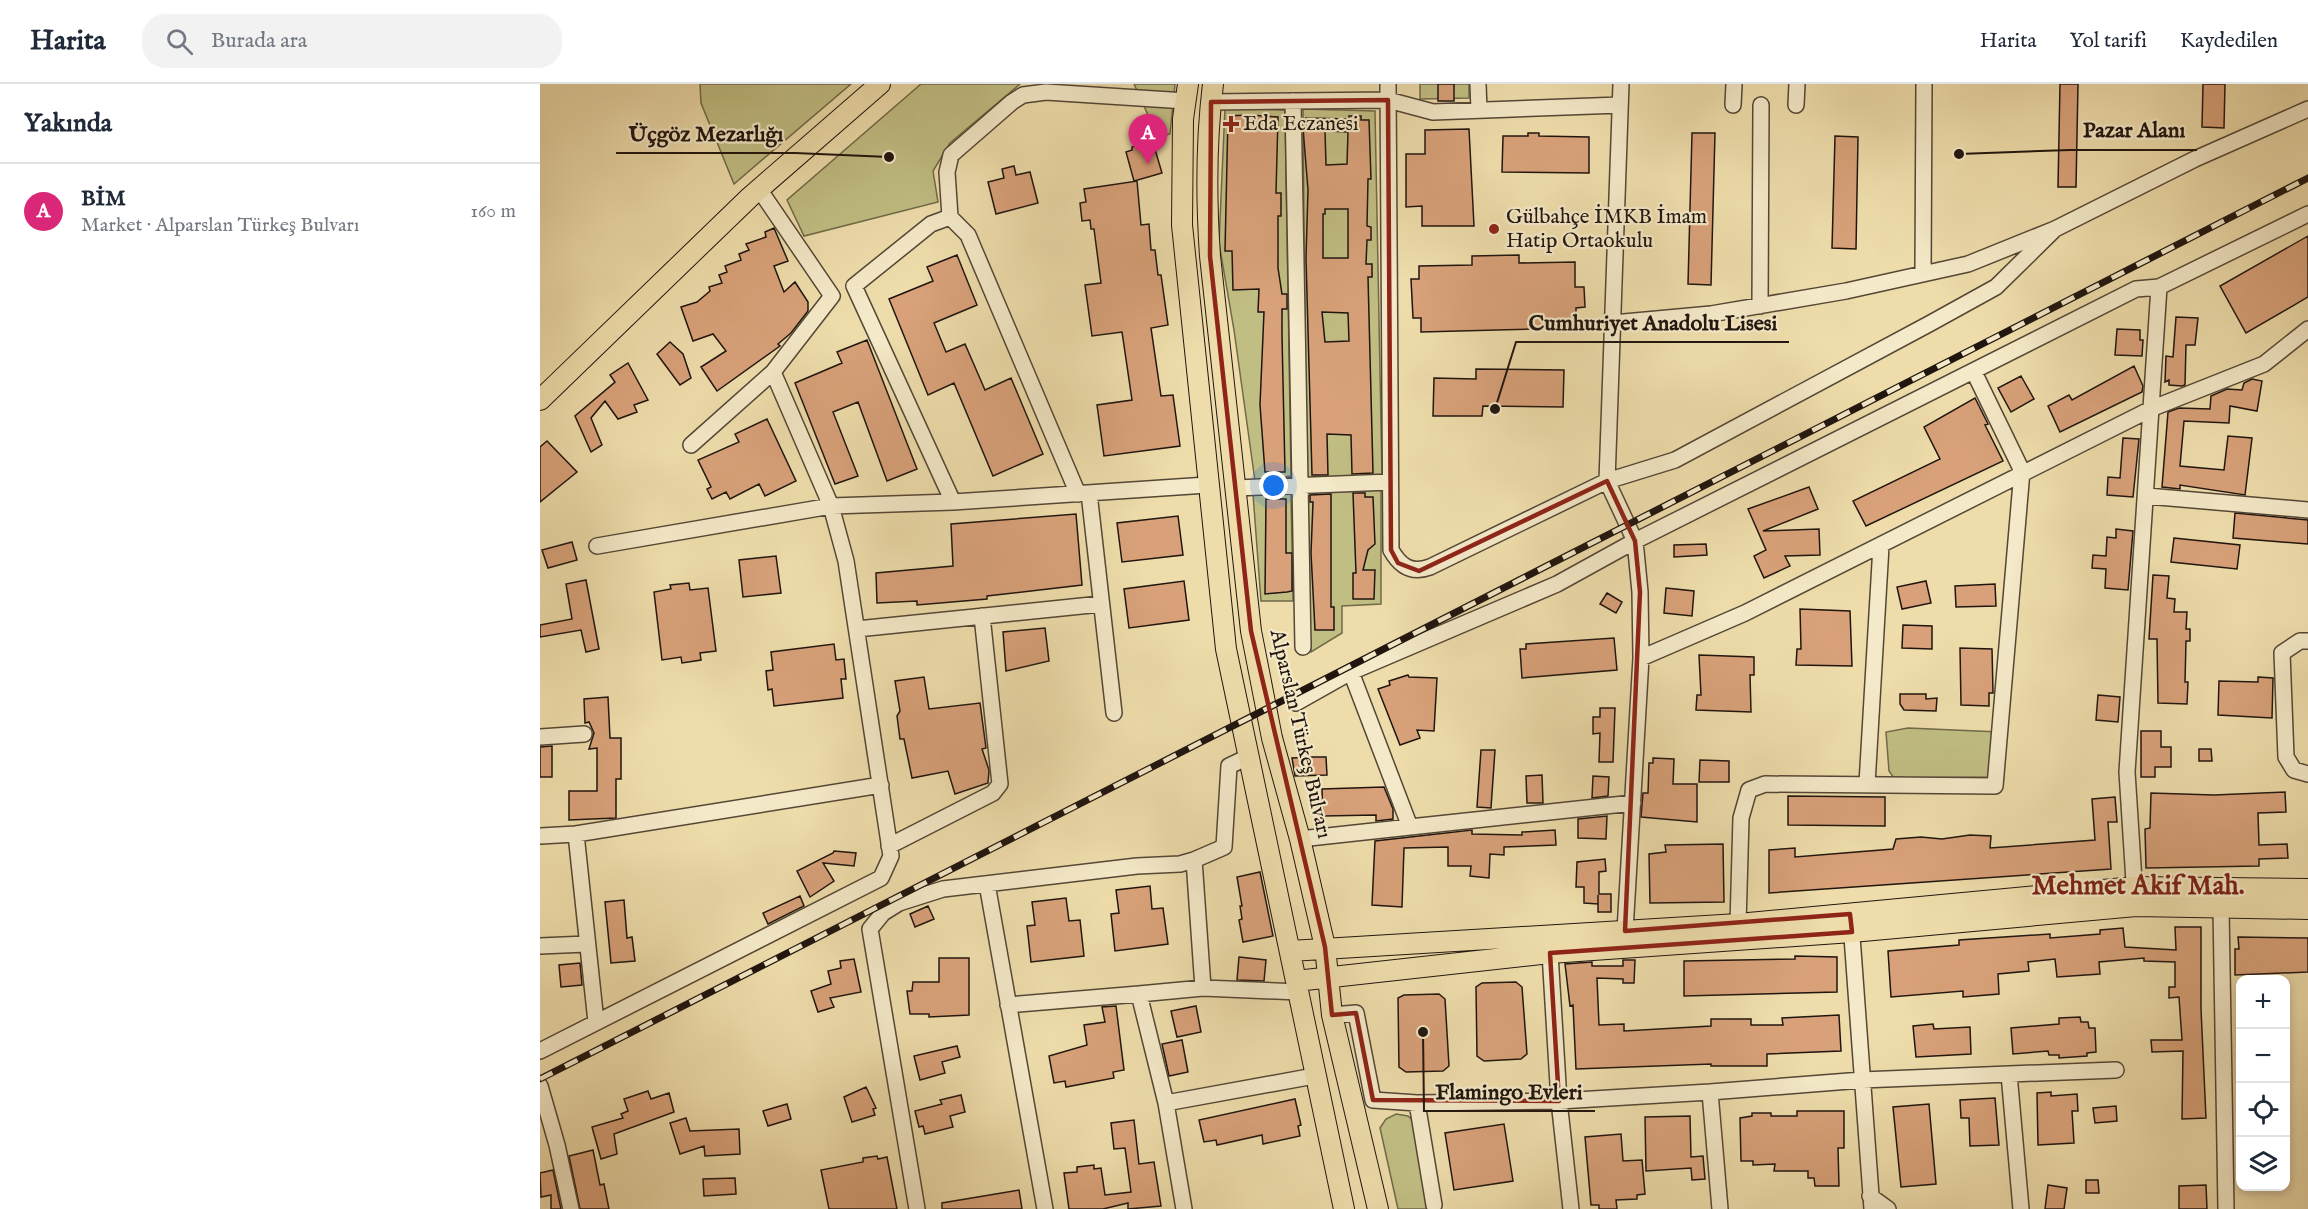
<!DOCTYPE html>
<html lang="tr">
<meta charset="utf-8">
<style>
body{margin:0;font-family:"IM FELL English",serif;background:#f2f2f3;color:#1f2937}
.controls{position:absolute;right:18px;bottom:18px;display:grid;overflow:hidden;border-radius:12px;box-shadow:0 3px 9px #0003}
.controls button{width:54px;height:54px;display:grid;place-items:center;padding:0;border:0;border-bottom:2px solid #e0e1e3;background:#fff;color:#1f2937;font:30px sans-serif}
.you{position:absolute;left:734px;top:402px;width:21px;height:21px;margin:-15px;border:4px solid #fff;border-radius:50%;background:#1a73e8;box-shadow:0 0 0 9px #1a73e833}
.badge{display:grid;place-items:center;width:39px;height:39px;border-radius:50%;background:#db2777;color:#fff;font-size:20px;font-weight:700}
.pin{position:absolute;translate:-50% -50px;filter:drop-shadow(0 2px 3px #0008)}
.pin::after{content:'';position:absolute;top:32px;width:21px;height:18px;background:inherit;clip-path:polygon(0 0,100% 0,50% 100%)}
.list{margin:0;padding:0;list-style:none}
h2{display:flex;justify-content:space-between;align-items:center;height:78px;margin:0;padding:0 24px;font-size:26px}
h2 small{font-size:20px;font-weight:400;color:#747a83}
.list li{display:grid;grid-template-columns:39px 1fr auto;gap:18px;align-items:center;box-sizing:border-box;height:96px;padding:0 24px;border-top:2px solid #e0e1e3}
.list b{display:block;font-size:22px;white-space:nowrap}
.list p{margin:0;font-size:20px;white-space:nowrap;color:#747a83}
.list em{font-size:20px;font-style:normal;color:#747a83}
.icon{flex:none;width:33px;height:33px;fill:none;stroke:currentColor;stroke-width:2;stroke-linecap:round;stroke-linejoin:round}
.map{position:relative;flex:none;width:1768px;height:1125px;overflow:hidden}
header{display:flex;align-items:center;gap:36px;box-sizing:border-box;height:84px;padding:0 30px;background:#fff;border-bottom:2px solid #e0e1e3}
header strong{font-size:28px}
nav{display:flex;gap:33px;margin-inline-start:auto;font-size:21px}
.search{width:420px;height:54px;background:#f2f2f3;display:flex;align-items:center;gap:15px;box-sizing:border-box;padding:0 21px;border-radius:24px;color:#747a83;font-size:22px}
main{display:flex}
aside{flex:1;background:#fff}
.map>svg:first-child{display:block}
</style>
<header>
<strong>Harita</strong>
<div class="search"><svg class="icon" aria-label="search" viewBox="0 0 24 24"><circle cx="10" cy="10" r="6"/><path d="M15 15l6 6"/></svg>Burada ara</div>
<nav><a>Harita</a><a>Yol tarifi</a><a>Kaydedilen</a></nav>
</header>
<main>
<aside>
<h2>Yakında<small></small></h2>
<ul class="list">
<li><span class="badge">A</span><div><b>BİM</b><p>Market · Alparslan Türkeş Bulvarı</p></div><em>160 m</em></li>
</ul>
</aside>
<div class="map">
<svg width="1768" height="1125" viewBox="0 0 1768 1125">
<rect width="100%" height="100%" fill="#eeddab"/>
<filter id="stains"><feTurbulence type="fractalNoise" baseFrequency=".00333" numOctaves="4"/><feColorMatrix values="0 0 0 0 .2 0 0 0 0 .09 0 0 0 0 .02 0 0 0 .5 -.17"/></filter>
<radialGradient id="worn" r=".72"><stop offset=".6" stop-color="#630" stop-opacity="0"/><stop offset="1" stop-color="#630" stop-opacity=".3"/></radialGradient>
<path fill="#c1be83" stroke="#706a49" stroke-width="1.5" d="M160,0H311L194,100L161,19Z
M381,0H480L410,59L393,87L398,118L264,152L247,116Z
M594,0H635L630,50L618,53Z
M880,0H929V14L880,15Z
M685,24L745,26L751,392L715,397L694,246L679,159Z
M763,25L835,27L842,391L766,396Z
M841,401V520L802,522V549L771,568L763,404Z
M751,409L753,517H721L713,410Z
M1368,644L1459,648L1457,693L1354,694L1349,687L1346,648Z
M856,1030L868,1032L875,1038L889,1125H858L840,1044L846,1035Z"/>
<path fill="#d8a179" stroke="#20150f" stroke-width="1.5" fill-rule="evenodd" d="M898,0H914V17H898Z
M1520,0H1538L1536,103H1518Z
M1663,0H1685L1684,44L1662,43Z
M707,31L738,33L736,109H741V132H738V184L742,210H747V225H742V252L745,388H725L720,321L724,228H718L719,205L693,206L692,167H685L688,32Z
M809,32H821V36H829L831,95H828L827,142L831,143V156H827L826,180H832V193H828L833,389L812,390L811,351L787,350L788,391H772L766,174L768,106L763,44H766V34L809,35ZM785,47L808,48L807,80L786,81ZM785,125H808V174H783V130H785ZM782,228L808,229L809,257L785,258Z
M929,45L934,142H882V122L866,123V70H885V46Z
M988,49H999V52L1049,53V89L962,88L963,52H988Z
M1152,49H1175L1171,201L1148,200Z
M1295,52L1318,53L1316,165L1292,164Z
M602,60L603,65L614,62L622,89L594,97L586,68L592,66V63Z
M474,82L476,91L490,88L498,119L456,130L448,98L464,94L462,85Z
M597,97L601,141L609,140L611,166H615L618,191H621L628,241L611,244L621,312L633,311L640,362L564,372L557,321L592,316L582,248L552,252L545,201L561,199L554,145H551L550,136L542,137L540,119L546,118L544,105Z
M234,144L248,177L234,182L244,208L255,198L268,218V227L251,249L238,260L240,262L177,307L161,283L186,267L173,250L153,257L141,223L157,218L170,207L169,203L182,199L179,191L187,188L185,182L201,176L199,170L209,166L206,160L226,153L225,148Z
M1768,152V213L1706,249L1680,202Z
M417,171L437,221L394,239L406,268L425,260L445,306L471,294L503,370L453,392L414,299L388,311L349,215L393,197L387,183Z
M979,171V179L1035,178V203H1044L1045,223L1036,224V244L881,248V234H873L871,195H879V182L932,181V172Z
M1636,233L1658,234L1655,261H1646L1645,301L1642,302L1629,301V296L1625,298L1626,272L1633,273Z
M1577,245L1600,246V256H1603L1602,272L1575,271Z
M327,256L377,385L347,397L318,318L293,328L318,392L295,400L255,299L302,279L297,268Z
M130,258L143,270L151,294L140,301L117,270Z
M88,279L108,316L94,321L97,328L78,335L65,317L51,334L62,361L51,368L35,332L75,298L70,291Z
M1594,282L1603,302L1602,308L1520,348L1508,322L1529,311L1532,316Z
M936,285L1024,286L1023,323L943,322L942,332H893L894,294L936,295Z
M1481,292L1494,315L1471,328L1458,304Z
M1712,295L1722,297L1717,327L1690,322L1689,339L1644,337L1640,382L1684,386L1688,352L1712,354L1705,411L1640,401V405L1622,403L1628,328L1639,324L1670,325L1671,312L1687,305L1702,306L1704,299Z
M1435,314L1448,340L1445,341L1463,377L1326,442L1313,417L1400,375L1384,343Z
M227,335L256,397L225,412L219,400L190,415L186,408L172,415L167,405L171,403L158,376L199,358L195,350Z
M1583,354L1599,355L1593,413L1567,411L1568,393L1580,394Z
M7,357L37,388L0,418V363Z
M1269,403L1278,425L1223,447L1279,445L1280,471L1245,472L1250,482L1224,494L1214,472L1226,466L1208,425Z
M813,409H825V413H833L835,460L828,466L823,486H835L834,515H813V489H816Z
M791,410V523H794V546H775L771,469L773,418H770V411Z
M726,415H746V469H752V507L747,508L725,510Z
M1695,429L1768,436V460L1693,454Z
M536,430L542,501L447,512V515L377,521V517L337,519L336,489L413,482L411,440Z
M638,432L643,471L582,478L577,439Z
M1576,445L1593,447L1588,506L1565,504L1566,485L1552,484L1553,471L1566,472L1567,453L1576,454Z
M1634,454L1700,461L1697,485L1631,478Z
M32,458L37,476L8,484L2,466Z
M1166,460L1167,471L1134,473V461Z
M236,472L241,509L203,513L199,476Z
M1613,491L1629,492L1627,514L1635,515L1634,528H1647L1646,545H1650V557H1646L1645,598H1648L1647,620L1618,619L1617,555H1609Z
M46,496L59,565L46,568L41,546L0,553V541L32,535L26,500Z
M644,497L649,536L589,544L584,505Z
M1386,497L1391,519L1362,525L1357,503Z
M149,499L150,506L168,504L176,567L160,569L161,576L142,579L141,573L122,576L114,508L131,505L130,501Z
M1455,500L1456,522L1416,523L1415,502Z
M1126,504L1154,507L1152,532L1124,529Z
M1067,509L1082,518L1076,529L1060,520Z
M1260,525L1310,527L1312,582L1256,581L1257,565H1261Z
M1363,541L1392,542V565L1362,564Z
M505,544L509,577L466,587L463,548Z
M1074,554L1077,586L982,594L980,565H986V560Z
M294,560L296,576L304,575L306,595H301L303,614L234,622L232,605L228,606L226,587L233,586L231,568Z
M1420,564L1452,565L1453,609H1449V622L1421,621Z
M1159,571L1214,573V591H1210L1211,628L1156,626L1157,611H1161Z
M868,591L869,593L897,594L894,647L877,646L880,654L860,661L838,605L850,601L849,597Z
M384,593L389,625L440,619L446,664L442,665L449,686L448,699L415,710L408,687L372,694L364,655H360L357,632L360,627L355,597Z
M1718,593L1733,594L1732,634L1678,631L1679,597L1718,598Z
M1360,610H1386V615L1397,614L1396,627L1364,626L1360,620Z
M1558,611L1580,613L1578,638L1556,636Z
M68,613L70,654H81V695H76V734L29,736V707H57V664L49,665L54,649L49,638L45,639L44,615Z
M1060,624H1075L1073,678H1059L1060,649L1053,650V633H1060Z
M1601,647H1621V663H1631V683H1615V693H1601Z
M12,662V693H0V663Z
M1659,665H1671L1672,677H1659Z
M941,666H955L951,724L937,723Z
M773,673H786L787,691L755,692L752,674Z
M1113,674L1134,675L1133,700H1157V738L1101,733L1103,709H1108L1109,679H1113Z
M1160,676L1189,677V698H1159Z
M1002,691L1003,719H987L986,692Z
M1053,692L1069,693L1068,712L1052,714Z
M844,703L853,725V735L836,737V731L783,732L782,705Z
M1745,708L1746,728L1718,729L1719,761L1747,760L1748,774L1719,775V782L1606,784L1605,745L1610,744L1611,709L1674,711Z
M1248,712L1345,713V742L1248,741Z
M1575,713L1577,738H1568L1571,785L1229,809V766L1255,764V773L1353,765L1356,755L1381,753L1402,755L1430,751L1451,752L1450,764L1555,756L1552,715Z
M1067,732L1066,755L1038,754V735Z
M932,746V750L982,751V748L1015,746L1016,761L964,763V771L950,770L949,794L930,792L931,782H908V763L864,764L862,823L832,821L835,757Z
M1183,760L1184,818L1110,819L1109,770L1126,768L1125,761Z
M294,767L316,769L314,782L283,779L294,797L270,813L257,787L293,769Z
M1065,775L1066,787L1059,788V810H1071V828H1058V811V820L1044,819V803H1036L1037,778Z
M720,788L733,852L703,858L699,836L702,835L700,822H702L697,793Z
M610,802L612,825L623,824L628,860L575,867L571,830L579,829L576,806Z
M260,812L264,822L228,840L223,829Z
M526,814L529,837L540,836L544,872L491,878L487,842L495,841L492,818Z
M84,816L87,854L92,853L95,877L71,879L65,818Z
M388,822L394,835L375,843L370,830Z
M1635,843H1661V925L1666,1034L1642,1035L1643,967L1612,968L1611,956H1642L1639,913L1629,914V903H1635V878L1604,877V874L1559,878L1560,890L1517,893L1515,875L1488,878L1489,887L1458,890L1459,910L1423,913V907L1351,913L1348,867L1419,861V856L1510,850V854L1560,850V846L1583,844L1585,863L1636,866Z
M1698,853L1768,854V888L1695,891V865H1699Z
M1255,872L1297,873V908L1144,912V877L1255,875Z
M699,873L726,876L724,897L697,896Z
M399,874H429V931L389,933V930H370L367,907H372L373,898H399Z
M314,875L321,908L290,914L294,923L278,928L271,907L291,900L288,887L301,884L300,877Z
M1083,876H1095L1094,899H1083V895L1057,894L1059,941L1084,940V947L1171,942V935H1211V941H1243L1242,934L1299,931L1301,967L1227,970V982H1171V980L1036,985L1033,921L1030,922L1025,880L1052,878V882H1083Z
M40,879L42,901L21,903L19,881Z
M976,898L982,903L987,970L981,975L944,977L937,972L936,903L942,899Z
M899,910L905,915L909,982L903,987L866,988L859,983L858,914L864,911Z
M576,922L584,986L573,988L574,994L526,1003L525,997L514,999L509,972L547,961L544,941L565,938L562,923Z
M656,922L661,948L637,953L631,927Z
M1540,933L1541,938H1548L1549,944H1555L1556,968L1547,969V972L1519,974V971H1509L1508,967L1473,970L1471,944L1519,940V934Z
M1393,940L1394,945L1430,943L1431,970L1376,973L1373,942Z
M642,956L648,988L629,992L622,960Z
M417,962L420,973L402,978L405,989L380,996L374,972Z
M326,1003L336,1024L333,1025L335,1031L312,1038L304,1013Z
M108,1007L111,1015L129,1009L134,1028L74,1050L77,1070L61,1075L52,1043L83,1034L81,1030L88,1027L84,1015Z
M1511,1008V1012L1537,1010L1538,1027H1532L1534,1059L1498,1061L1497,1009Z
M421,1011L425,1028L410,1032L413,1043L385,1050L383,1042L379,1043L375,1027L402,1020L400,1016Z
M1455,1014L1459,1061L1430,1062L1429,1034H1421L1420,1016Z
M755,1015L761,1041L758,1042L760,1052L723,1060L722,1051L677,1061L676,1056L664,1058L659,1036Z
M247,1020L251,1035L228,1042L223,1027Z
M1389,1020L1396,1100L1361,1103L1353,1023Z
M1576,1022L1577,1037L1555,1039L1553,1024Z
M1257,1027H1304V1064H1298L1299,1102H1275L1274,1094H1268V1087H1234L1235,1080L1213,1081V1077H1201L1200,1034L1212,1032V1029H1231V1032H1257Z
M1150,1032L1151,1073L1163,1072L1165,1095L1152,1096L1151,1084L1106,1087L1105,1033Z
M146,1034L150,1047L199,1045L200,1070L165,1072L164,1062L140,1070L130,1039Z
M594,1036L599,1080L614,1078L621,1122L588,1125V1119L563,1125H529L524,1089L537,1088V1083L554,1081V1085L561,1084L565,1111L591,1108L585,1064L574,1065L571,1039Z
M964,1040L973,1097L914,1106L905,1049Z
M1081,1050L1083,1077L1102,1076L1105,1110L1097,1111V1115L1076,1116L1077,1125H1059V1121H1051L1045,1053Z
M53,1066L60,1101L64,1100L69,1125H40L29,1072Z
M337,1072L338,1075L347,1073L357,1125H289L281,1086L323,1078V1074Z
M13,1086L21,1125H11V1111L1,1113L0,1089Z
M195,1094L196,1110L164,1112L163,1095Z
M1546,1096H1558L1559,1109H1546Z
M1508,1101L1527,1104L1524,1125H1505Z
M1666,1101L1667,1125H1639V1102Z
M479,1106L482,1125H402V1119Z"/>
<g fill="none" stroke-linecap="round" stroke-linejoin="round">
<g stroke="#544736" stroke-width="18">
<path id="minor" d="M848,0L851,466C860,482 871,490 890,483L1067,397L1135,376L1389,240L1456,203L1515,145
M938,0L939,26
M1081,0L1067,397L1095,457L1100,508L1101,574L1085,847
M753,17L763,563
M671,18L848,16L893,28L1080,21
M1193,21L1194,0
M1256,21L1257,0
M410,133L407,88L411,71L472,18L483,11L506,8L646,17
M1383,190L1384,0
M1220,222L1221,21
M1073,239L1171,230L1306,207L1428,180L1515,145L1655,75L1768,25
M151,361L233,288
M696,404L850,398
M549,409L574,629
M1607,412L1768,426
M413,418L314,202L391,140L410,133L428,151L538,410
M57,462L291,422L413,418L667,401
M317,545L561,520
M1768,557H1760L1742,569L1746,673L1754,686L1768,690
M1101,574L1205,529L1613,324L1724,280L1768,245
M811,588L1017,500L1095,457L1596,205L1619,203L1768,130
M756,619L811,588L870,743L1093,719
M0,653L44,650
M1327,700L1341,462
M36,750L341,701
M0,752L36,750L56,938
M760,755L870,743
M349,762L453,709L460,700L442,532
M447,800L505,1125
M1595,813L1587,688L1619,203
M1681,824L1686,1125
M1311,839L1332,1125
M1198,840L1201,734L1209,706L1225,700L1455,702L1482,387L1434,288
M0,862L46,860
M1010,869L1019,1017L1031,1125
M663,904L759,908
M468,921L599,910
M792,931L816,929L833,1016L877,1019L894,1121
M0,967L341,794L351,772L306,477L291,422L233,288L292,212L219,105
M1469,990L1576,986
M0,1002L17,1061L31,1125
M626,1019L774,992
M877,1019L1019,1017L1170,1008
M1330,1112L1348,1125
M377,1125L330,845L343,829L359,819L403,805L597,782L640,780L654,776
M644,1125L626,1019L599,910L663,904L654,776L684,763L689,682L708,673
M1180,1125L1170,1008L1322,996L1469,990L1481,1125"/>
</g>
<g stroke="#20150f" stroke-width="22">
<path id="major" d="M648,0L643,35L642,141L686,565L804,1125
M673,0C666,57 666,114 670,172L711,547L732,654L760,755L785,863L792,931L838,1125
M0,316L210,113L340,0
M750,867L1198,840L1595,803L1768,805
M756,897L1010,869L1312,848L1596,822L1768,825"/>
</g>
<use href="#minor" stroke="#f4e9c8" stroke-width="15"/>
<use href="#major" stroke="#eeddab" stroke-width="20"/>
<g stroke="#20150f" stroke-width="7">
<path id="rail" d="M0,995L1768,94"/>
</g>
<use href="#rail" stroke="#f4e9c8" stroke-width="4.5" stroke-dasharray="14" stroke-linecap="butt"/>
</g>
<path fill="none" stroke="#8f2418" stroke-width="4.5" stroke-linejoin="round" d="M848,16L851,466L858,479L879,487L1067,397L1095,457L1100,508L1085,847L1310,830L1312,848L1010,869L1019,1017L833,1016L816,929L792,931L785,863L711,547L670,172L671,18Z"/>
<g fill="#8f2418" stroke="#f4e9c8" stroke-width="2">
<path d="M688 31h6v6h6v6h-6v6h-6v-6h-6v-6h6z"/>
<circle cx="954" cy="145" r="6"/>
</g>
<g text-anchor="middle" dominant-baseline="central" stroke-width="4.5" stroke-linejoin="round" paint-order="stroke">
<g font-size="21" fill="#20150f" stroke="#f4e9c8" text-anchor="start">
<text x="703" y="40">Eda Eczanesi</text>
<text x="966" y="133">Gülbahçe İMKB İmam<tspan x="966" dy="24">Hatip Ortaokulu</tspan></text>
</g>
<g font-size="21" fill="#20150f" stroke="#f4e9c8">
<text transform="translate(760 650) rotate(77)">Alparslan Türkeş Bulvarı</text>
</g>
<g font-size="27" font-weight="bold" fill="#7a1f14" stroke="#f4e9c8">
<text x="1598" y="803">Mehmet Akif Mah.</text>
</g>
</g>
<path fill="none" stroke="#20150f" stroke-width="2" d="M1419 70L1530 66H1657M349 73L255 69H76M955 325L976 258H1249M883 948L884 1027H1055"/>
<g fill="#20150f" stroke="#f4e9c8" stroke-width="2">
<circle cx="1419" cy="70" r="6"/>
<circle cx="349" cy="73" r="6"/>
<circle cx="955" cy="325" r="6"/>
<circle cx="883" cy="948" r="6"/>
</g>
<g font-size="22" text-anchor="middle" font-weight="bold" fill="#20150f" stroke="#f4e9c8" stroke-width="4.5" stroke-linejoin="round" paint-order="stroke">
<text x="1594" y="53">Pazar Alanı</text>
<text x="166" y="57">Üçgöz Mezarlığı</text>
<text x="1113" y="246">Cumhuriyet Anadolu Lisesi</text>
<text x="969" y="1015">Flamingo Evleri</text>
</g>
<rect width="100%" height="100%" filter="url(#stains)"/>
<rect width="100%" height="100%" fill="url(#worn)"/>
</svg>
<div class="controls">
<button>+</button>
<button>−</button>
<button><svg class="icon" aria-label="locate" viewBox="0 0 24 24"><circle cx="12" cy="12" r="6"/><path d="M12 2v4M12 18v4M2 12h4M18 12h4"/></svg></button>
<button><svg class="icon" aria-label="layers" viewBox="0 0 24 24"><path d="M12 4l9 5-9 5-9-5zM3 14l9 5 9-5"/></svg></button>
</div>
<div class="you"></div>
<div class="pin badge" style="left:608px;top:80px">A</div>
</div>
</main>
